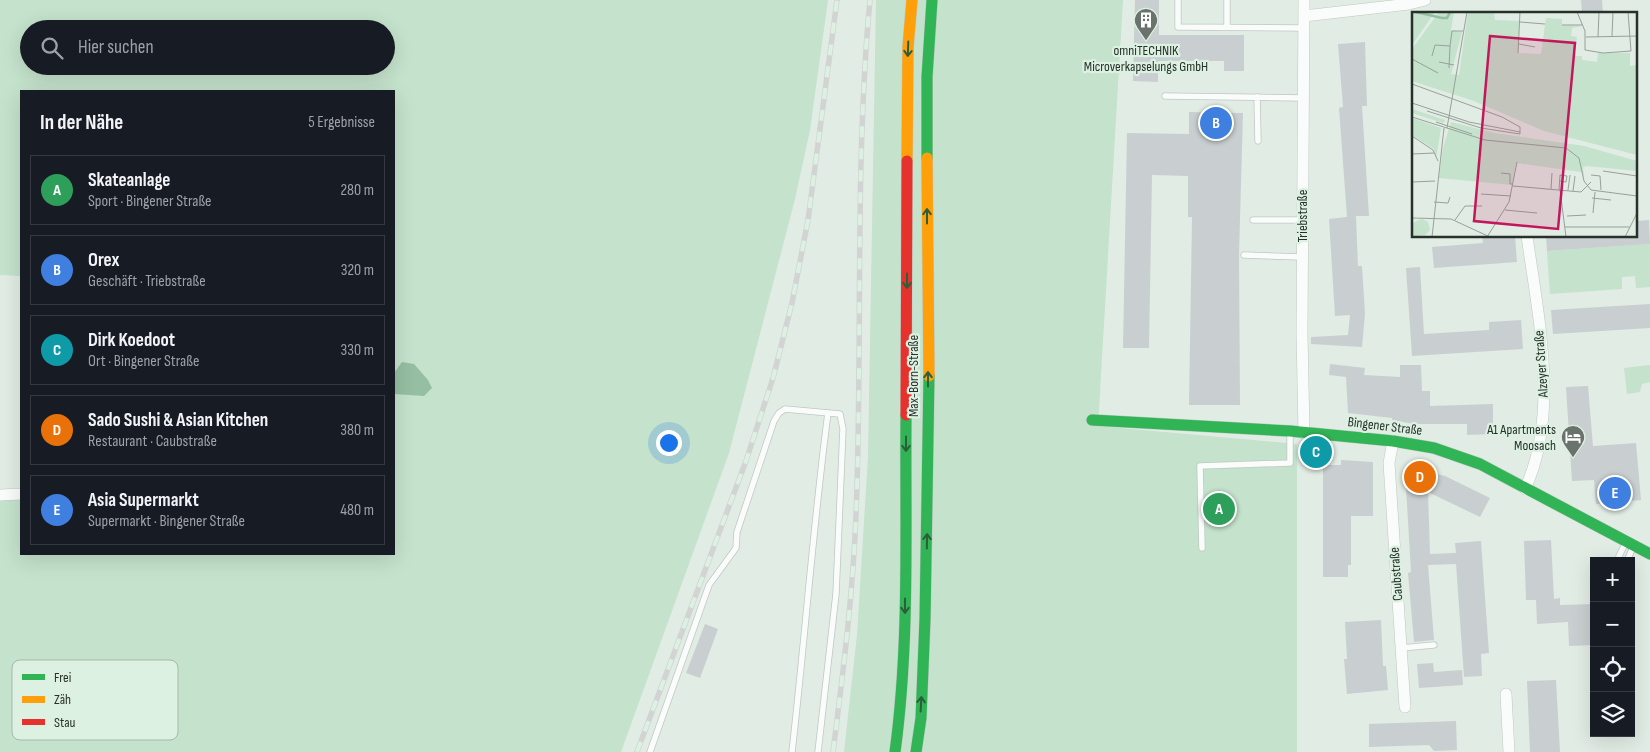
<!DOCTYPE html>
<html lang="de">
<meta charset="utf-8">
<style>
body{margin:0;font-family:"Sofia Sans Condensed",sans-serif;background:#20242c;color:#f1f3f6}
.controls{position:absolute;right:15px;bottom:15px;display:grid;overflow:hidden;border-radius:0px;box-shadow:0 5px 20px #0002}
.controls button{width:45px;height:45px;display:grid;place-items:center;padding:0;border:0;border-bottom:1px solid #363941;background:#171b24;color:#f1f3f6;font:25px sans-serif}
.you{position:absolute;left:668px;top:442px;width:18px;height:18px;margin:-12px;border:4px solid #fff;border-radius:50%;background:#1a73e8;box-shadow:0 0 0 8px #1a73e833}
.badge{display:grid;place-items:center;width:32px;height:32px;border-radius:50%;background:#d93025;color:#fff;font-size:16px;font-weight:700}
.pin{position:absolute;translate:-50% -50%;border:2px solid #fff;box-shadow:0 1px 5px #0006}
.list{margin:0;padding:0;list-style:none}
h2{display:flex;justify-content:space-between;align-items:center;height:65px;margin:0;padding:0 20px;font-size:21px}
h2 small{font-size:16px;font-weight:400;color:#9ea1a6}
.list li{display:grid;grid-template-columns:32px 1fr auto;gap:15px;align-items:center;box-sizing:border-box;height:70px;margin:0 10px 10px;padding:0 10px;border:1px solid #363941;border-radius:0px}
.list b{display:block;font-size:19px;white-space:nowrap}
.list p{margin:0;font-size:16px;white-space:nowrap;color:#9ea1a6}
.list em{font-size:16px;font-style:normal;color:#9ea1a6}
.icon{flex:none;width:28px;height:28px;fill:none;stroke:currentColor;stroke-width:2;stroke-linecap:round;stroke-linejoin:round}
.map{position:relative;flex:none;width:1650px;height:752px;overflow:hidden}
.search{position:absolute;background:#171b24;box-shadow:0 5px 20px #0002;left:20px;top:20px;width:375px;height:55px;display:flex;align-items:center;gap:12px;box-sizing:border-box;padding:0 18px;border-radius:28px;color:#9ea1a6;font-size:19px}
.panel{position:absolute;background:#171b24;box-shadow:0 5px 20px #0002;left:20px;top:90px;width:375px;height:465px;border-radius:0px}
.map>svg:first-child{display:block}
</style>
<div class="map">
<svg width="1650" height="752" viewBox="0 0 1650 752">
<rect width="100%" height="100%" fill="#e1ece4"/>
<path fill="#c4e2cc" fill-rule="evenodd" d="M0,0H828L810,130L795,199L729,453L621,752H0V500L21,499V554H394V91H21V276L0,275ZM29,29H386V66H29Z
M876,0H1123L1098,426L1297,444V752H844L857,635L868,457Z
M1650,244V287L1636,288L1635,276L1622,277V289L1550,294L1547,251Z
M1650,365V382L1642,384L1640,392L1627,394L1624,368Z"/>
<path fill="#95bea2" d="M402,362L414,364L428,380L432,388L424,396L394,394V373Z"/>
<path fill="#c9cfd0" d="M1135,0H1159V35H1244V71H1224V61H1158V82L1133,81Z
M1581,0H1602L1603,14H1582Z
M1365,42L1367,106H1362L1369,216H1356L1358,266H1362L1365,314L1362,347L1311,344V337L1348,335L1350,315L1335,316L1329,219L1355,216L1347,217L1339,108L1343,107L1338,44Z
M1189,112L1243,113L1239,255L1240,405H1189L1192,217H1188V176L1152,175L1149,348H1123L1127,133L1189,134Z
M1649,220L1650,244L1547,251L1546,236H1636V221Z
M1482,236H1515L1517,262L1434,268L1432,247L1483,243Z
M1420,267L1424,334L1489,330V322L1521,320L1523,349L1412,356L1406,268Z
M1650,304V328L1553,334L1551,310Z
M1330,364L1365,368L1364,375L1400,377V365H1421L1422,391H1430V406L1493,404V434L1467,435V424H1414L1392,420V418L1348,413L1346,377L1329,375Z
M1588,386L1593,446L1636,443L1641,500L1596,504L1594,480L1572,481L1566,387Z
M1341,460L1373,462V516H1351V565H1348V577H1323V465H1341Z
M1405,470H1419L1445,476L1490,498L1480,517L1428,492L1430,554L1456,553L1455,543L1481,541L1489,653L1481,654L1482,676L1464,677L1456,564L1428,565L1434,640L1414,642L1408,573L1411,572Z
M1551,540L1554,599L1560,598V605L1594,604V645L1569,646L1568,622L1537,624L1536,600H1526L1524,541Z
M1381,620L1383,666H1386L1388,690L1347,694L1344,659H1347L1345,622Z
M705,624L718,629L700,678L686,673Z
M1433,663L1434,672L1462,670L1463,685L1419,688L1417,664Z
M1556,680L1560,752H1530L1527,681Z
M1456,721L1457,750L1434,751L1429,745L1369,747V724Z"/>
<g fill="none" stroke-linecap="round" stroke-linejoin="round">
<g stroke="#bfc8c2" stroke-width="7">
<path id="lane" d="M1178,0V27L1303,28
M1227,27V0
M1165,96L1303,98
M1257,97L1258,141
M1253,220H1303
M1244,255L1302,257
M1202,548L1200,466L1290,463V432
M1619,561V556L1626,542
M1627,561L1633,547
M1401,648L1434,645
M650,752L709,585L736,548L737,532L774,421L779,413L785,409L840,414L843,429L836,594L818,752
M792,752C805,639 813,526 828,413"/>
</g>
<g stroke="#bfc8c2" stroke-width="12">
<path id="street" d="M1304,0L1302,333L1304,433
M1304,16L1409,4L1425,0
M1393,441L1389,463L1405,707
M1525,489C1560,414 1538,316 1527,236
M0,495L21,494
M1506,694L1509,752"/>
</g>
<g stroke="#bfc8c2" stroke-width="12">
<path id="fast" d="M927,158V77L932,0
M1092,420L1290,431L1393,441L1434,448L1480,464L1650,554
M895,752C910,641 905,527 906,415
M916,752L921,718L925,619L929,376"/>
</g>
<g stroke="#bfc8c2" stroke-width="12">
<path id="slow" d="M927,158L929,376
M907,161L908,47L912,0"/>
</g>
<g stroke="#bfc8c2" stroke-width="12">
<path id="jam" d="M906,415L907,161"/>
</g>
<use href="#lane" stroke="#fafcfb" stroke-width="5.5"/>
<use href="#street" stroke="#fafcfb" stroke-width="11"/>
<use href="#fast" stroke="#30b455" stroke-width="11"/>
<use href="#slow" stroke="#ff9f0a" stroke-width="11"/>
<use href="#jam" stroke="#e5322d" stroke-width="11"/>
<g stroke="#d1d4d2" stroke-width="5.5">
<path id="rail" d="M637,752L746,461L773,378L792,303L808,220L837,0
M833,752C843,673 853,594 856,515C863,343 854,171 870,0"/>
</g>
<use href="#rail" stroke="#dcf1e2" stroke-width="4" stroke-dasharray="11" stroke-linecap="butt"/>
</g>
<defs><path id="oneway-shaft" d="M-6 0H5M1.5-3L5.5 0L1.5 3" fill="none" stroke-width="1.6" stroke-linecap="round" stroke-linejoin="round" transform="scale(1.25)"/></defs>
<g stroke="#2b5e39">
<use href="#oneway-shaft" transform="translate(908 49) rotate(92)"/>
<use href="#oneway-shaft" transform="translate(927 216) rotate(-90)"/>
<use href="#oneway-shaft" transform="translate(907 281) rotate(90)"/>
<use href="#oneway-shaft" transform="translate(928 379) rotate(-90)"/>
<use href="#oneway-shaft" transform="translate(906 444) rotate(90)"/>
<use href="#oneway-shaft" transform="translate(927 541) rotate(-89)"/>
<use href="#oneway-shaft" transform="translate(905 606) rotate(90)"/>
<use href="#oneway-shaft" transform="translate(921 704) rotate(-87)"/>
</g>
<defs>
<g id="building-pin" transform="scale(1.25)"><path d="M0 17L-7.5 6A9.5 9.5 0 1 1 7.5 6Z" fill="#69726b" stroke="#dcf1e2"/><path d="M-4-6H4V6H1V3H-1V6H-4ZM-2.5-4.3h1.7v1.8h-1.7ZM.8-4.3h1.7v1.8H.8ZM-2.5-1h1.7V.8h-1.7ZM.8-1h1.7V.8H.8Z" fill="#fff"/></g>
<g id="hotel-pin" transform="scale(1.25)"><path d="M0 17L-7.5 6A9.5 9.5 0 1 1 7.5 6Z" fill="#69726b" stroke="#dcf1e2"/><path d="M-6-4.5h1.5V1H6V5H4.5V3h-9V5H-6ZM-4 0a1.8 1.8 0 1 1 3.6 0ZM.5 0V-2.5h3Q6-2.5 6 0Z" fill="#fff"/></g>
</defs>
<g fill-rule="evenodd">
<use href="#building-pin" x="1146" y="20"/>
<use href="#hotel-pin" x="1573" y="437"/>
</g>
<g text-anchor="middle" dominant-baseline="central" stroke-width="4.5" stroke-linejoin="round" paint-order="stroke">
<g font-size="14" fill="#28302a" stroke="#dcf1e2">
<text x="1146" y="50">omniTECHNIK<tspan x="1146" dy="16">Microverkapselungs GmbH</tspan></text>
<text x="1556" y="429" text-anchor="end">A1 Apartments<tspan x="1556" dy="16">Moosach</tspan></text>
</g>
<g font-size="14" fill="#28302a" stroke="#dcf1e2">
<text transform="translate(1302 216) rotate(-90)">Triebstraße</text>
<text transform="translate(1541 364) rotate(-94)">Alzeyer Straße</text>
<text transform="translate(913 376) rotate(-90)">Max-Born-Straße</text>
<text transform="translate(1385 426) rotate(7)">Bingener Straße</text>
<text transform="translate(1396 574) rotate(-94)">Caubstraße</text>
</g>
</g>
<g transform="translate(1412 12)">
<rect width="225" height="225" fill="#e1ece4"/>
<path d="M0,0H23L0,33ZM27,0H42L39,18L50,20L39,62L47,63L56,0H79L82,1L83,8L107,9L106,41L129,42L134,6L150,7V13L170,14L160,16L159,24L165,25L162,44H170V48L185,50L186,41H218V54L225,53V143L132,119L62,89L0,69V37ZM0,97L33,108V109L31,111L0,101ZM0,106L29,116L24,147L22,137L0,123ZM39,110L83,121L172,134L225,149V159L175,154L171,155L172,165L169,160L104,151L100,173L27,166L31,136ZM10,207L16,210L18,218L13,223L0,225V211Z" fill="#c4e2cc"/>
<path fill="none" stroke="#95bea2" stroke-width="2.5" d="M4,0L30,6H35L38,0"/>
<path fill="none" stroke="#97a19a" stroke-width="1" d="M165,0L173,19V38L191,41L219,39L216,0M108,10L133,12M150,13H171M200,24L201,0M174,25L225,24M186,25L187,0M107,32L123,35M106,41L108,0M20,44L23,33L38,34L40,19H51M0,47L26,61M27,50L42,53M37,56L38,34M0,72L90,105L108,115V122L69,116L15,99M0,91L57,110L108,120M0,105L73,128L154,136L167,146L172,169L179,178L225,184M24,110L60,122M35,116L55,0M0,124L21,138L26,149M0,142L22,141M191,159L225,164M89,161L98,162V172H101M179,163L188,164L189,178M0,170L23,169M101,174L169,180L179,170M139,177L140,161M147,178L148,163L155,164L154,170L148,169M148,178L154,225M156,178L158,163M161,179L163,164M69,182L99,184M180,186L199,188M22,190L36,191L38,185M93,198L125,201M181,201L183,180M155,204L174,203M0,206L39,207L78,225M43,208L53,194H70M153,215H218M20,225L32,116M75,225L97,190L105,150M213,225L225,201"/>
<path fill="#c2185b" fill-opacity="0.15" stroke="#c2185b" stroke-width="2.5" d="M78,24L163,31L146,217L62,209Z"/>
<rect width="225" height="225" fill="none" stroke="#28302a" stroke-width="2.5"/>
</g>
<rect x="12" y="660" width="166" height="80" rx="8" fill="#dcf1e2" stroke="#a6b7ab" stroke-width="1"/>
<rect x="22" y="674" width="23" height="6" fill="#30b455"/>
<rect x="22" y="696" width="23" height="7" fill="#ff9f0a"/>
<rect x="22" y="719" width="23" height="6" fill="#e5322d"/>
<g font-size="14" fill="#28302a">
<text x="54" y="682">Frei</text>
<text x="54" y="704">Zäh</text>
<text x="54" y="727">Stau</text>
</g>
</svg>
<div class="controls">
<button>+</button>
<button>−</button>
<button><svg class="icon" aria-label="locate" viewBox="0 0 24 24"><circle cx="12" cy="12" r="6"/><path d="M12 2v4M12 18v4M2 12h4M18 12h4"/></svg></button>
<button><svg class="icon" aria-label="layers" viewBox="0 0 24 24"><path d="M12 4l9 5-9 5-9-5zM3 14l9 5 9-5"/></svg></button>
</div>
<div class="you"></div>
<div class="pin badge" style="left:1219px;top:509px;background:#2e9e5b">A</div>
<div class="pin badge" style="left:1216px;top:123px;background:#3f7fe0">B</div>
<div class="pin badge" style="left:1316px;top:452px;background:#0f9aa8">C</div>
<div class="pin badge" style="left:1420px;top:477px;background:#e8710a">D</div>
<div class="pin badge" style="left:1615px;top:493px;background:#3f7fe0">E</div>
<div class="search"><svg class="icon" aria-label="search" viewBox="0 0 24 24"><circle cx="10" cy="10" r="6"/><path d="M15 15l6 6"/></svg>Hier suchen</div>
<section class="panel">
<h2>In der Nähe<small>5 Ergebnisse</small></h2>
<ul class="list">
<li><span class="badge" style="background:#2e9e5b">A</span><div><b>Skateanlage</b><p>Sport · Bingener Straße</p></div><em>280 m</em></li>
<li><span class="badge" style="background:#3f7fe0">B</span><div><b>Orex</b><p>Geschäft · Triebstraße</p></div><em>320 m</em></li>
<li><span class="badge" style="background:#0f9aa8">C</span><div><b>Dirk Koedoot</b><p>Ort · Bingener Straße</p></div><em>330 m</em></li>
<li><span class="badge" style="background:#e8710a">D</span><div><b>Sado Sushi &amp; Asian Kitchen</b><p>Restaurant · Caubstraße</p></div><em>380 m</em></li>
<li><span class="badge" style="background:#3f7fe0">E</span><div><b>Asia Supermarkt</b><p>Supermarkt · Bingener Straße</p></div><em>480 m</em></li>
</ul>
</section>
</div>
